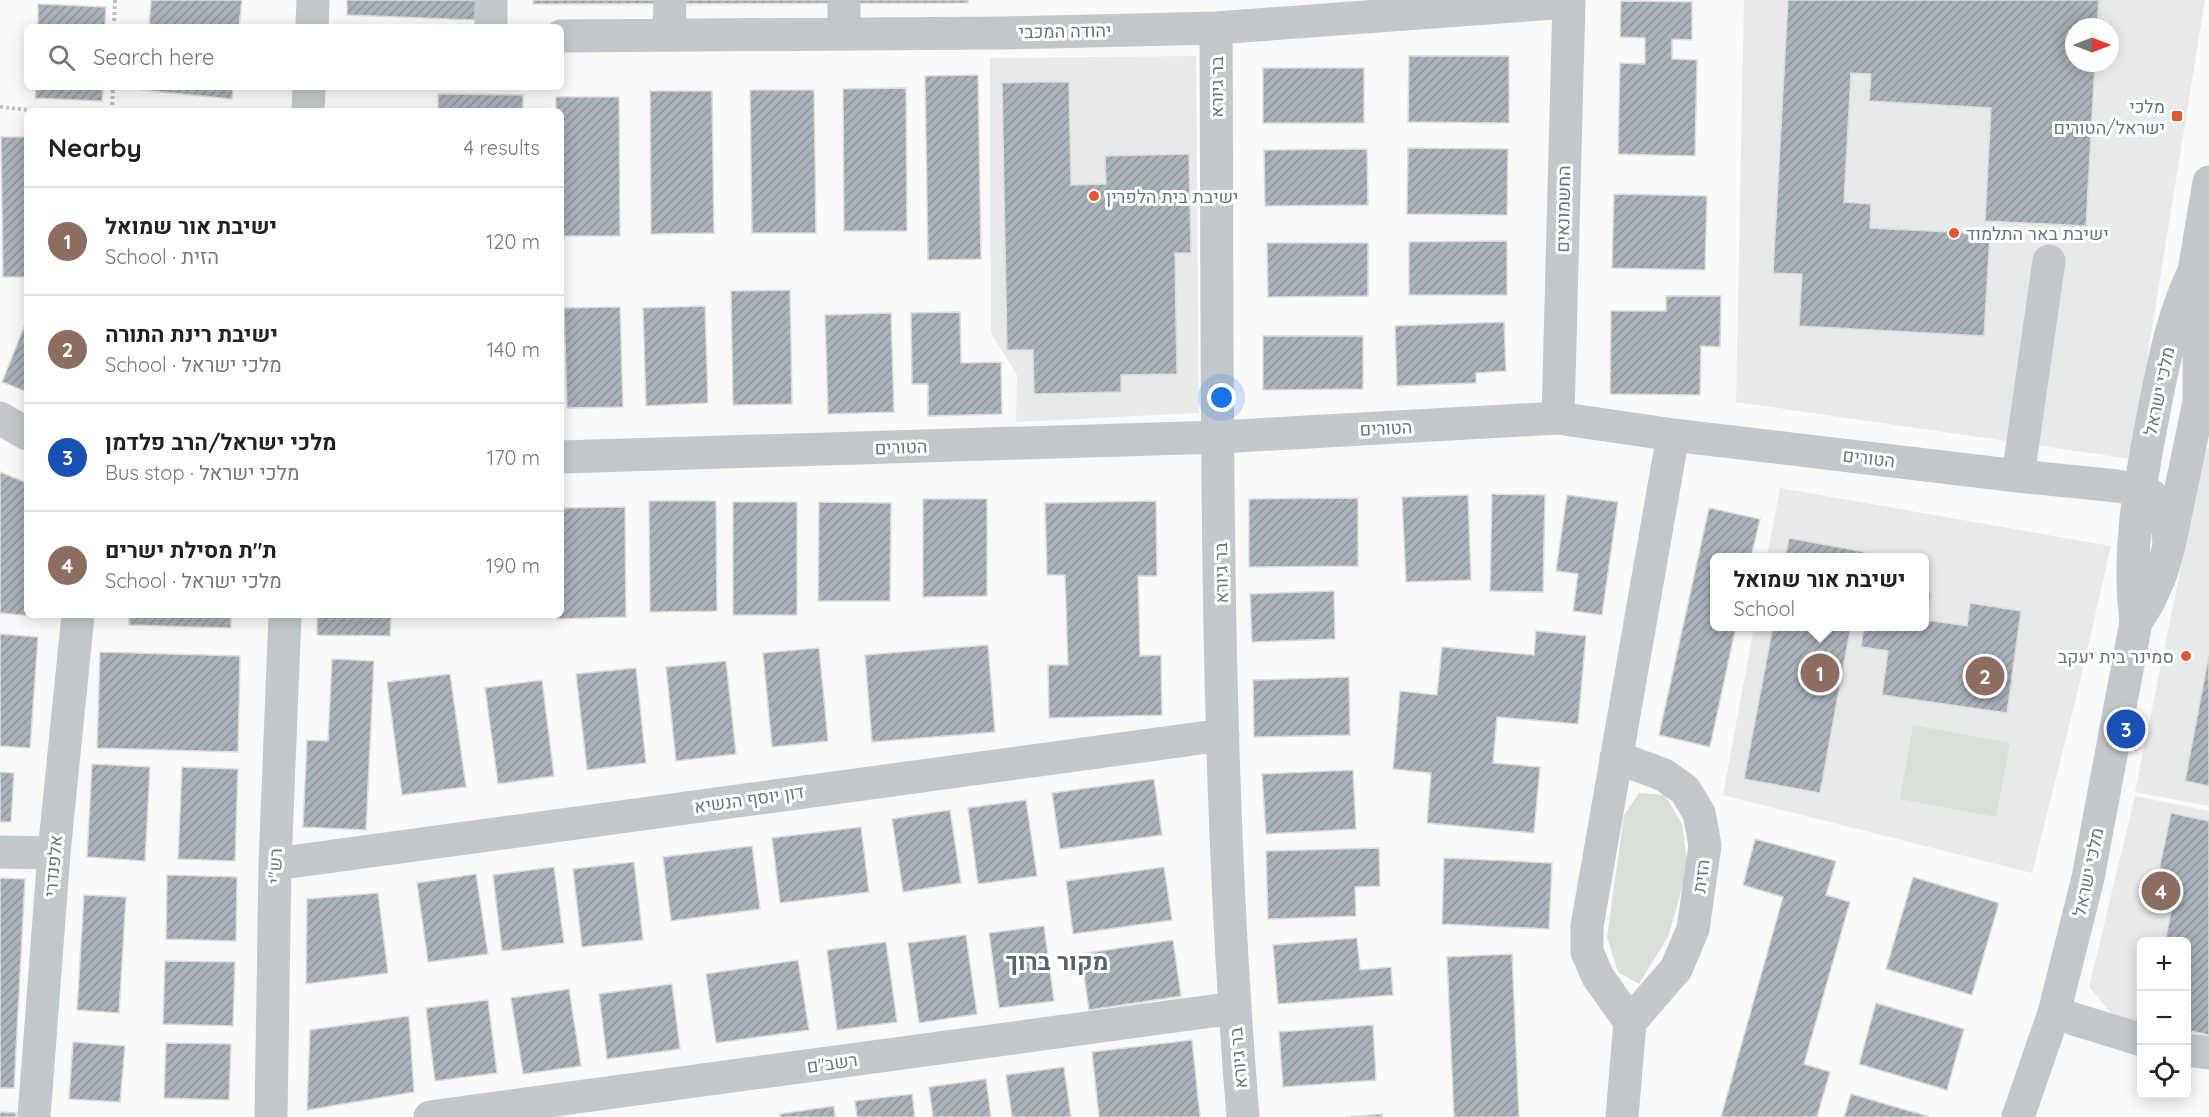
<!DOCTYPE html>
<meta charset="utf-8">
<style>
body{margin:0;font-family:Quicksand,Heebo,sans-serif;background:#f2f2f2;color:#222}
.controls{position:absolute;right:18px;bottom:18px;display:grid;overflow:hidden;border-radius:9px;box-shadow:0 3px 15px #0003}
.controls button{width:54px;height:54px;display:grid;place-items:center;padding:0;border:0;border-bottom:2px solid #e0e0e0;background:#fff;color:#222;font:30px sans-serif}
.compass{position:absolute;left:2065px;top:18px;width:54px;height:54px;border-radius:50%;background:#fff;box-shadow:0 3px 15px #0003;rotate:90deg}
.you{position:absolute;left:1222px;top:398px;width:21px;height:21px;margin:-15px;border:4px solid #fff;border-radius:50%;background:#1a73e8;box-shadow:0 0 0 9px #1a73e833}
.badge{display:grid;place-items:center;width:39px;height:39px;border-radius:50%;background:#e4572e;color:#fff;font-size:20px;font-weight:700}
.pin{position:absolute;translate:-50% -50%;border:3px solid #fff;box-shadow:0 2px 6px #0006}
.popup{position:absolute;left:1710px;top:553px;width:219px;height:78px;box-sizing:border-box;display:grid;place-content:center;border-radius:9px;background:#fff;filter:drop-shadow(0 2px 4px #0005);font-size:20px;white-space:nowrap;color:#767676}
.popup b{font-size:22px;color:#222}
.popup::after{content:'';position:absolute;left:50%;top:100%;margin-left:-12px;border:12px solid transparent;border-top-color:#fff}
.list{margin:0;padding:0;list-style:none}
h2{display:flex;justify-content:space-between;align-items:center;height:78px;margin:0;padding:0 24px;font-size:26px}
h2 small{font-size:20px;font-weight:400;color:#767676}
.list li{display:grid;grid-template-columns:39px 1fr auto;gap:18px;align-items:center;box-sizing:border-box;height:108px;padding:0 24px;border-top:2px solid #e0e0e0}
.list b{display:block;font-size:22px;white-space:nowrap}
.list p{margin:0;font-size:20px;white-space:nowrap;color:#767676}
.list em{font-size:20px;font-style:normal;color:#767676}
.icon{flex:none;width:33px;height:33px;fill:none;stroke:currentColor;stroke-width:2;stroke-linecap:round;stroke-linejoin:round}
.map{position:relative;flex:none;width:2209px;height:1117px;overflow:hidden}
.search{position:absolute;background:#fff;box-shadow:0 3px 15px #0003;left:24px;top:24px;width:540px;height:66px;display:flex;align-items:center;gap:15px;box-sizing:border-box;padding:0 21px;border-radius:9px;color:#767676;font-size:22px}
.panel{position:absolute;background:#fff;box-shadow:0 3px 15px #0003;left:24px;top:108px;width:540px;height:510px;border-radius:9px}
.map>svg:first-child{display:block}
</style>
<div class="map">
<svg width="2209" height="1117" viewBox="0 0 2209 1117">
<defs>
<pattern id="building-hatch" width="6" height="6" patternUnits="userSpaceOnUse" patternTransform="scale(1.5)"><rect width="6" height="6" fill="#aab3b9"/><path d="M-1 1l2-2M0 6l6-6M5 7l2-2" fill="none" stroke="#8e969c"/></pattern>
</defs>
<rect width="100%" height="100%" fill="#fafaf8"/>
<path fill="#e8e9e9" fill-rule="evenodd" d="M1744,0H2205L2131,459L1736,402ZM2074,27H2110V63H2074Z
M1196,56L1199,413L1016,422L1017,375L991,333L990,58Z
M2209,448V806L2135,792L2205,449Z
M1780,488L2111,546L2079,686L2032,873L1723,795L1754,627L1925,626V558L1767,557Z
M2135,796L2209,811V1045L2187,1044L2186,942H2142L2141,1026L2112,1014L2089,987Z"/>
<path fill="#dadfd7" d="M1913,725L2010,743L1996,817L1900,799Z
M1639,793L1665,795L1682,824L1688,868L1668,937L1639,984L1618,972L1607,937L1624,815Z"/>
<path fill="url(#building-hatch)" stroke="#dcdcda" stroke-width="1.5" d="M151,0H242L239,27H149Z
M347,0H476L475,20L347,15Z
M533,0H968V3L533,4Z
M1788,0H2099L2097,27H2074V63H2095L2086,226L1985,221L1991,108L1869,101L1871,74L1851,73L1844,202L1871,204L1870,228L1990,234L1984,336L1799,326L1802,274L1773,273Z
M1621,1L1692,2V40L1672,39V59L1697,60L1695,156L1618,154L1620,63L1645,64V38L1620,37Z
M38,4L106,7L105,27H38Z
M1409,56H1509V123L1408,122Z
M1263,68H1364V123H1263Z
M978,75L981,259L928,260L925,76Z
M1034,82H1069L1071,185L1106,184L1105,156L1189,154L1191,253H1175L1177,374L1121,375V392L1034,394L1033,350H1007L1002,83Z
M36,87H103L102,101L35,98Z
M143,87H233L232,99L142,90Z
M906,88L907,231H844L843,89Z
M750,90H814L816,233H752Z
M650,91H712L714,233L651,234Z
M438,94L523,95V111H438Z
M556,97H619L620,236H561V111H556Z
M1,137H27V277H3Z
M1408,148L1508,149L1507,215L1407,214Z
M1367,149L1368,205L1265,206L1264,150Z
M1614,194L1707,196L1705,270L1612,268Z
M1507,241V295H1409V242Z
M1267,243H1368V296L1268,297Z
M790,290L792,404L733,405L731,291Z
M1666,296H1721L1720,347L1701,346L1700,395L1610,394L1611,311H1666Z
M705,306L708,403L646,406L643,308Z
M620,307L623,407L567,408L564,308Z
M960,312L961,363L1001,362L1002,414L928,416V384H912L911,313Z
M891,313L894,412L828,414L825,315Z
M26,322H27V392L2,382Z
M1504,322L1506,371L1476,373V383L1397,386L1395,326Z
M1263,336H1363V389L1263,390Z
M0,472L27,483V615H42V617L0,613Z
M1492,494L1545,495L1543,592L1490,591Z
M1468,495L1471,580L1406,582L1402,497Z
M1567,495L1618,502L1602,615L1573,611L1578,574L1556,571Z
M1358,498V566L1249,567V499Z
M923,499H987V596L923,597Z
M649,501H716L717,611L650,612Z
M1156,501L1157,576H1138L1140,656L1161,655L1162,715L1049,718L1048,665H1068L1065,575H1047L1045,503Z
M733,502H797V615H733Z
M819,502L891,503L890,601H818Z
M625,507L626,617L558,619V615H561V508Z
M1709,508L1760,519L1751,558H1715V626H1736L1710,747L1659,735Z
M1789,538L1865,552L1864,558H1785Z
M1334,591L1335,639L1252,642L1250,594Z
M1925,592L1931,593L1927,620L1967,626L1970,603L2021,611L2007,713L1882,695L1888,651L1861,647L1864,626H1925Z
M129,615H231V628L129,625Z
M317,615H391L390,636L317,635Z
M1773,626H1851L1820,793L1744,779Z
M1536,631L1586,636L1578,724L1497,717L1493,763L1540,767L1534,833L1427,823L1431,773L1393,769L1400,691L1437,695L1442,647L1534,655Z
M0,634L38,637L30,748L0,746Z
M988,645L995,732L872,742L865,655Z
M819,648L828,741L772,747L763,653Z
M100,652L240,656L238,752L97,748Z
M2209,654V786L2185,781Z
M332,659L374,661L366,830L303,827L307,740L328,741Z
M726,661L736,754L676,761L666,667Z
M636,668L646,763L587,770L576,674Z
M450,674L466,787L402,795L387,682Z
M1349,677L1350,735L1254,737L1253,680Z
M542,680L554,776L498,784L485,688Z
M92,764L150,767L145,861L87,857Z
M182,767L238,769L235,861L178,859Z
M1353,770L1356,829L1266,834L1262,774Z
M0,772L14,773L11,822H0Z
M1154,779L1162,835L1060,849L1052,793Z
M1026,800L1037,876L978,884L968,808Z
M950,810L961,883L903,892L892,819Z
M2171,813L2209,821V1035L2186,1030V942H2165L2172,907L2152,903Z
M861,827L869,892L780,903L772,838Z
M1755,839L1836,861L1826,895L1850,902L1804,1064L1830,1072L1817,1117H1721L1783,897L1743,885Z
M752,846L760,909L671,921L663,857Z
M1379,848L1380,886L1355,887L1356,916L1268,919L1266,851Z
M1444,858L1552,863L1549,929L1442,924Z
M634,862L643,940L582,947L573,869Z
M554,867L564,943L502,951L493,875Z
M1164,867L1172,920L1073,934L1066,881Z
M476,874L488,954L428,962L417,883Z
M167,875L237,877L236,941L166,939Z
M1913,877L1999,903L1972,995L1886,969Z
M0,878L25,879L14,1088H0Z
M378,893L388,973L306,984L307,899Z
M84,895L126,897L119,1013L77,1010Z
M1044,926L1054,1001L999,1008L989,933Z
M966,935L977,1014L919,1023L908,943Z
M1357,938L1360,970L1391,967L1393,995L1278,1004L1273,945Z
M1173,940L1181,996L1089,1010L1081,954Z
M886,942L897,1022L837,1030L827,950Z
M1512,954L1519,1117H1454L1447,957Z
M798,960L809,1030L716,1043L706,974Z
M165,961L235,962L233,1026L163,1024Z
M672,984L680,1049L607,1059L599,994Z
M569,989L581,1066L523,1074L511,998Z
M488,1000L497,1073L435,1081L426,1008Z
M1876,1003L1964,1029L1947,1090L1859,1064Z
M409,1016L414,1092L307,1110L310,1030Z
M1373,1025L1376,1080L1283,1087L1279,1032Z
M1192,1040L1200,1117H1099L1092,1052Z
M73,1042L125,1046L120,1102L69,1099Z
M166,1043L231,1044L229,1100L164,1098Z
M1064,1067L1071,1117H1012L1006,1075Z
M986,1079L991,1117H933L929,1087Z
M912,1094L915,1117H857L855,1101Z
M1851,1094L1930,1117H1844Z
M834,1106L835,1117H780V1114Z
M0,1112L16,1113V1117H0Z
M1382,1114V1117H1346Z"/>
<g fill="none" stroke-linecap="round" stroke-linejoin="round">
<path stroke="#bbbfc2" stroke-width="4" stroke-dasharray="3 3" stroke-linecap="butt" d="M114,27L115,0
M0,107L39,111
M112,111L113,87"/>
<path stroke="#c3c8cc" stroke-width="33" d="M844,0V34
M312,27L313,0
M491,27V0
M1216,28C1218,391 1213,755 1243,1117
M669,35L670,0
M561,36L1002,33L1216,28L1569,2
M308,111L309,87
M0,418L27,434
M1558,418L1569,0
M561,457L1219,437L1558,418L1673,435L2018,476L2117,486L2139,490L2152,496L2162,511L2168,531L2169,546
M2018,476L2049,261
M2136,622L2149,601L2161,574L2169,546L2199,402V339L2194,271L2209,182
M1616,757L1664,775L1685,790L1699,813L1705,845L1693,929L1676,969L1630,1022L1622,1117
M0,852L54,853
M275,864L1223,735
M2054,1013L2142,1040
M1630,1022L1598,977L1587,952V926L1673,435
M2186,1050L2209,1053
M34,1117L54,853L78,615
M271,1117L275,864L285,615
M430,1117L1234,1008
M2018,1117L2054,1013L2088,878L2136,622C2127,551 2139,491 2152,421C2162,370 2171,319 2194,271"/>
</g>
<g fill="#e4572e" stroke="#fff" stroke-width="2">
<rect x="2171" y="110" width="12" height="12" rx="3"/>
<circle cx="1094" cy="196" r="6"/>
<circle cx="1954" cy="233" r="6"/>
<circle cx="2186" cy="656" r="6"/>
</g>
<g text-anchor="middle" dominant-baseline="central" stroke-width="6" stroke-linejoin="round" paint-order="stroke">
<g font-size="18" fill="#657683" stroke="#fff">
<text transform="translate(1065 31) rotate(-1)">יהודה המכבי</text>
<text transform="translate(1216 87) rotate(-90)">בר גיורא</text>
<text transform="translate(1563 209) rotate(-89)">החשמונאים</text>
<text transform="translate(2159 391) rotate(-78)">מלכי ישראל</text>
<text transform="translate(1386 428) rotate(-3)">הטורים</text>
<text transform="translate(901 447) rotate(-2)">הטורים</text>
<text transform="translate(1869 458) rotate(7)">הטורים</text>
<text transform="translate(1221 573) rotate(-91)">בר גיורא</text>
<text transform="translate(749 799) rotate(-8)">דון יוסף הנשיא</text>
<text transform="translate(53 866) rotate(-85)">אלפנדרי</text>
<text transform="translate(275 866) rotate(-88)">רש"י</text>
<text transform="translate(2088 872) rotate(-78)">מלכי ישראל</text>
<text transform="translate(1701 876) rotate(-82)">הזית</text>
<text transform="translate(1238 1058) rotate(-95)">בר גיורא</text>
<text transform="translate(832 1063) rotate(-8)">רשב"ם</text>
</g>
<g font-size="18" fill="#657683" stroke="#fff" text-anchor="end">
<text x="2165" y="106">מלכי<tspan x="2165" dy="21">ישראל/הטורים</tspan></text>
<text x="1106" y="196" text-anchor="start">ישיבת בית הלפרין</text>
<text x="1966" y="233" text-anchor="start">ישיבת באר התלמוד</text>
<text x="2174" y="656">סמינר בית יעקב</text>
</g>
<g font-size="24" font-weight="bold" fill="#57646e" stroke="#fff">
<text x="1057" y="961">מקור ברוך</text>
</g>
</g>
</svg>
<div class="controls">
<button>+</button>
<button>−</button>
<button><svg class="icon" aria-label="locate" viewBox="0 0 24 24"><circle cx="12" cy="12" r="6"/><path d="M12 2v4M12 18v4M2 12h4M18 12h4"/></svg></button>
</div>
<svg class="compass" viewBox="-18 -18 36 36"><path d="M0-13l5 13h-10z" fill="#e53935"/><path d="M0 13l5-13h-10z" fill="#767676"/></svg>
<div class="you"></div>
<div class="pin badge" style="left:1820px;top:673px;background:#8d6e63">1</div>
<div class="popup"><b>ישיבת אור שמואל</b>School</div>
<div class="pin badge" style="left:1985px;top:676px;background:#8d6e63">2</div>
<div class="pin badge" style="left:2126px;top:729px;background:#1a4fb4">3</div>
<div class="pin badge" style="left:2161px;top:891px;background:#8d6e63">4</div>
<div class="search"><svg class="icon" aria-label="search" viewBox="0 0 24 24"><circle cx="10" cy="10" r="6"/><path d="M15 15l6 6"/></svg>Search here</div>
<section class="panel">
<h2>Nearby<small>4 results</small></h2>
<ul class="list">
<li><span class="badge" style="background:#8d6e63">1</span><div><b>ישיבת אור שמואל</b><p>School · הזית</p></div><em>120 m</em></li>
<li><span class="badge" style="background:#8d6e63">2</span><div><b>ישיבת רינת התורה</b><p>School · מלכי ישראל</p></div><em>140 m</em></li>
<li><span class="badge" style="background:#1a4fb4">3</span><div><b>מלכי ישראל/הרב פלדמן</b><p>Bus stop · מלכי ישראל</p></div><em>170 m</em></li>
<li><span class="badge" style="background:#8d6e63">4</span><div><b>ת&quot;ת מסילת ישרים</b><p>School · מלכי ישראל</p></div><em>190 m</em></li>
</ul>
</section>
</div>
